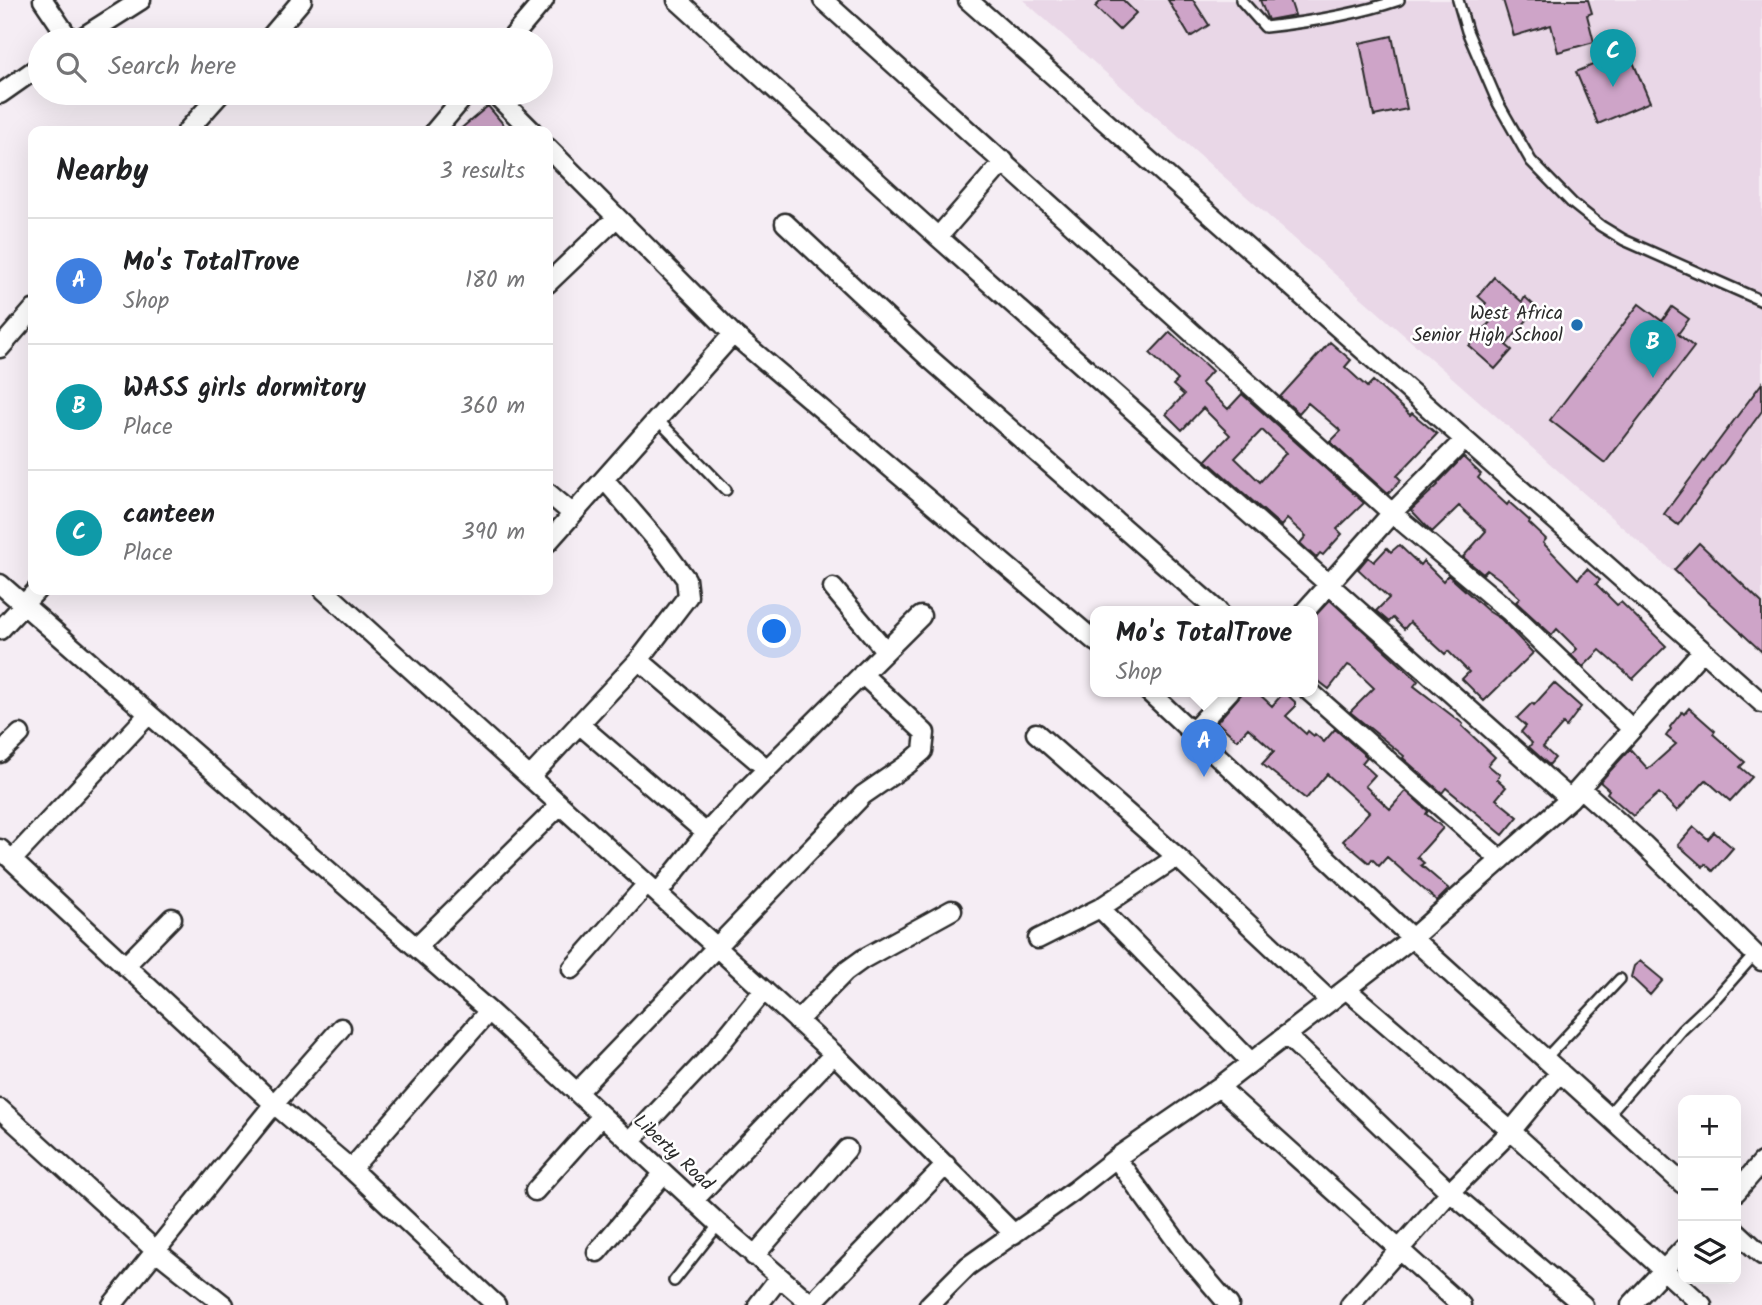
<!DOCTYPE html>
<meta charset="utf-8">
<style>
body{margin:0;font-family:Kalam,sans-serif;background:#f6f6f6;color:#202124}
.controls{position:absolute;right:21px;bottom:21px;display:grid;overflow:hidden;border-radius:14px;box-shadow:0 7px 28px #0002}
.controls button{width:63px;height:63px;display:grid;place-items:center;padding:0;border:0;border-bottom:2px solid #e0e0e0;background:#fff;color:#202124;font:35px sans-serif}
.you{position:absolute;left:775px;top:632px;width:24px;height:24px;margin:-18px;border:5px solid #fff;border-radius:50%;background:#1a73e8;box-shadow:0 0 0 10px #1a73e833}
.badge{display:grid;place-items:center;width:46px;height:46px;border-radius:50%;background:#0f766e;color:#fff;font-size:23px;font-weight:700}
.pin{position:absolute;translate:-50% -58px;filter:drop-shadow(0 2px 4px #0008)}
.pin::after{content:'';position:absolute;top:37px;width:24px;height:21px;background:inherit;clip-path:polygon(0 0,100% 0,50% 100%)}
.popup{position:absolute;left:1090px;top:606px;width:228px;height:91px;box-sizing:border-box;display:grid;place-content:center;border-radius:14px;background:#fff;filter:drop-shadow(0 2px 5px #0005);font-size:23px;white-space:nowrap;color:#757577}
.popup b{font-size:26px;color:#202124}
.popup::after{content:'';position:absolute;left:50%;top:100%;margin-left:-14px;border:14px solid transparent;border-top-color:#fff}
.list{margin:0;padding:0;list-style:none}
h2{display:flex;justify-content:space-between;align-items:center;height:91px;margin:0;padding:0 28px;font-size:30px}
h2 small{font-size:23px;font-weight:400;color:#757577}
.list li{display:grid;grid-template-columns:46px 1fr auto;gap:21px;align-items:center;box-sizing:border-box;height:126px;padding:0 28px;border-top:2px solid #e0e0e0}
.list b{display:block;font-size:26px;white-space:nowrap}
.list p{margin:0;font-size:23px;white-space:nowrap;color:#757577}
.list em{font-size:23px;font-style:normal;color:#757577}
.icon{flex:none;width:38px;height:38px;fill:none;stroke:currentColor;stroke-width:2;stroke-linecap:round;stroke-linejoin:round}
.map{position:relative;flex:none;width:1762px;height:1305px;overflow:hidden}
.search{position:absolute;background:#fff;box-shadow:0 7px 28px #0002;left:28px;top:28px;width:525px;height:77px;display:flex;align-items:center;gap:18px;box-sizing:border-box;padding:0 24px;border-radius:38px;color:#757577;font-size:26px}
.panel{position:absolute;background:#fff;box-shadow:0 7px 28px #0002;left:28px;top:126px;width:525px;height:469px;border-radius:14px}
.map>svg:first-child{display:block}
</style>
<div class="map">
<svg width="1762" height="1305" viewBox="0 0 1762 1305">
<rect width="100%" height="100%" fill="#f5edf4"/>
<filter id="ink" filterUnits="userSpaceOnUse"><feTurbulence type="fractalNoise" baseFrequency=".0143" numOctaves="2"/><feDisplacementMap in="SourceGraphic" scale="14" xChannelSelector="R" yChannelSelector="G"/><feConvolveMatrix kernelMatrix="1 2 1 2 8 2 1 2 1" color-interpolation-filters="sRGB"/></filter>
<g filter="url(#ink)">
<path fill="#e9d7e7" d="M1023,0H1762V650Z"/>
<path fill="#cea4c8" stroke="#2b2b2b" stroke-width="2" fill-rule="evenodd" d="M1102,0H1123L1136,13L1119,30L1095,7Z
M1168,0H1193L1209,25L1190,37Z
M1260,0H1290L1295,15L1268,20Z
M1503,0H1588L1592,13L1587,15L1594,42L1558,52L1551,25L1514,36Z
M1392,36L1407,109L1374,116L1360,43Z
M1628,50L1650,102L1598,124L1576,72Z
M488,106L509,131H458Z
M1494,277L1522,302L1525,297L1537,308L1506,345L1512,350L1495,369L1469,346L1491,321L1479,311L1486,303L1478,296Z
M1639,304L1662,321L1672,307L1689,319L1678,334L1694,347L1605,463L1550,420Z
M1170,332L1212,371L1201,383L1228,409L1242,394L1364,503L1337,529L1342,534L1323,555L1320,553L1316,558L1300,543L1306,536L1287,519L1281,526L1206,460L1230,435L1203,408L1182,430L1166,414L1184,395L1173,385L1178,380L1150,353ZM1262,430L1286,453L1260,482L1235,458Z
M1330,342L1351,360L1345,367L1367,387L1373,381L1410,415L1412,413L1437,434L1397,476L1401,480L1388,494L1330,442L1341,431L1308,403L1299,413L1280,397Z
M1762,383V411L1678,525L1664,514Z
M1463,457L1481,474L1478,478L1507,505L1509,502L1530,521L1529,523L1546,539L1543,543L1578,579L1587,569L1600,580L1596,584L1617,605L1621,602L1666,646L1633,679L1600,650L1583,667L1571,655L1577,649L1557,629L1552,635L1516,602L1520,598L1501,580L1487,570L1483,574L1463,557L1486,531L1459,506L1432,532L1411,510L1438,485L1437,484Z
M1699,543L1762,603V652L1674,570Z
M1399,545L1420,565L1423,561L1443,581L1448,575L1488,611L1501,619L1533,653L1484,701L1462,679L1469,672L1448,651L1445,654L1410,622L1404,629L1393,618L1389,622L1376,611L1389,598L1358,569L1368,557L1374,562L1387,548L1391,552Z
M1330,600L1418,681L1414,686L1463,724L1462,726L1495,757L1488,765L1500,775L1497,779L1506,787L1496,799L1518,817L1503,835L1446,788L1442,793L1403,758L1404,756L1350,712L1374,688L1352,667L1348,665L1329,689L1312,676V619Z
M1554,683L1581,707L1566,727L1563,724L1543,747L1555,758L1549,765L1529,747L1532,743L1521,732L1526,726L1517,718L1532,703L1534,705Z
M1244,691H1256L1272,706L1284,692L1295,702V707L1286,716L1306,734L1308,731L1314,736L1315,734L1324,742L1335,729L1367,757L1362,763L1375,775L1365,786L1390,809L1406,791L1428,811L1426,814L1443,828L1417,857L1424,863L1421,865L1449,889L1437,901L1387,857L1379,866L1372,859L1369,863L1343,841L1369,812L1327,774L1306,799L1262,764L1274,751L1248,728L1237,740L1217,722Z
M1689,708L1715,731L1713,734L1745,762L1740,767L1752,777L1730,801L1706,780L1677,811L1659,793L1633,816L1607,793L1609,790L1600,782L1630,749L1648,769L1676,744L1666,736L1671,729L1670,727L1682,712L1684,714Z
M1694,827L1708,839L1714,832L1733,848L1713,871L1705,864L1703,867L1678,845Z
M1640,961L1663,980L1650,995L1631,977L1634,966Z"/>
<g fill="none" stroke-linecap="round" stroke-linejoin="round">
<g stroke="#2b2b2b" stroke-width="14">
<path id="lane" d="M1241,0L1265,27C1311,22 1355,15 1399,0
M1458,0L1467,31L1498,103L1531,161L1572,203L1601,226L1624,240L1762,301
M657,419L726,490
M1545,1059L1620,979
M1607,1116L1682,1030L1716,998L1755,954
M674,1281L719,1224"/>
</g>
<g stroke="#2b2b2b" stroke-width="23">
<path id="street" d="M43,0L70,40
M677,0L938,237L1570,799
M823,0L1392,513L1509,611L1632,729
M968,0L1762,703
M78,40L141,0
M268,40L302,0
M510,40L544,0
M494,93L532,131
M0,94L40,66
M187,131L221,93
M435,131L467,93
M548,148L733,334L1096,642
M785,223L929,358L1218,611
M938,237L1004,161
M548,283L616,218
M0,348L33,310
M548,493L573,514
M548,542L733,334
M0,584L489,1011L719,1224L812,1305
M833,588L885,650
M324,590L834,1054L1014,1234
M1305,611L1392,513L1464,440
M0,630L37,590
M639,660L767,769
M1148,691L1412,938L1683,1184
M1309,691L1501,860
M579,724L706,833
M1192,732L1230,691
M1036,733L1177,857L1330,1001
M0,753L20,734
M530,777L639,660L688,596L686,579L660,544L604,479
M1580,788L1643,844L1762,961
M0,849L274,1104L351,1169L496,1305
M12,860L148,715
M658,893L706,833L743,793L921,616
M1100,908L1251,1062
M1038,939L1100,908L1177,857
M416,947L560,805
M125,966L172,918
M572,969L647,884
M1346,989L1511,1131L1450,1192L1350,1305
M797,1021L845,972L863,959L952,910
M1286,1035L1450,1192L1583,1305
M1560,1072L1511,1131L1702,1305
M1219,1087L1461,1305
M577,1092L863,795L908,764L923,751L925,733L862,674
M0,1109L156,1251L224,1305
M630,1141L713,1053L764,990
M1116,1158L1188,1257L1229,1305
M351,1169L489,1011
M535,1191L602,1116
M1736,1192L1762,1162
M693,1201L834,1054
M1736,1231L1762,1255
M597,1252L664,1173
M754,1256L847,1149
M811,1304L946,1165
M112,1305L274,1104L341,1028
M758,1305L779,1278
M929,1305L968,1266L1074,1191L1116,1158L1219,1087L1412,938L1570,799L1702,651
M1631,1305L1683,1249"/>
</g>
<use href="#lane" stroke="#fff" stroke-width="9"/>
<use href="#street" stroke="#fff" stroke-width="18"/>
</g>
</g>
<circle fill="#1f6fb2" stroke="#fff" stroke-width="2.5" cx="1577" cy="325" r="7"/>
<g text-anchor="middle" dominant-baseline="central" stroke-width="5" stroke-linejoin="round" paint-order="stroke">
<g font-size="19" fill="#2b2b2b" stroke="#fff" text-anchor="end">
<text x="1563" y="314">West Africa<tspan x="1563" dy="22">Senior High School</tspan></text>
</g>
<g font-size="19" fill="#2b2b2b" stroke="#fff">
<text transform="translate(673 1153) rotate(43)">Liberty Road</text>
</g>
</g>
</svg>
<div class="controls">
<button>+</button>
<button>−</button>
<button><svg class="icon" aria-label="layers" viewBox="0 0 24 24"><path d="M12 4l9 5-9 5-9-5zM3 14l9 5 9-5"/></svg></button>
</div>
<div class="you"></div>
<div class="pin badge" style="left:1204px;top:777px;background:#3f7fe0">A</div>
<div class="popup"><b>Mo's TotalTrove</b>Shop</div>
<div class="pin badge" style="left:1653px;top:378px;background:#0f9aa8">B</div>
<div class="pin badge" style="left:1613px;top:87px;background:#0f9aa8">C</div>
<div class="search"><svg class="icon" aria-label="search" viewBox="0 0 24 24"><circle cx="10" cy="10" r="6"/><path d="M15 15l6 6"/></svg>Search here</div>
<section class="panel">
<h2>Nearby<small>3 results</small></h2>
<ul class="list">
<li><span class="badge" style="background:#3f7fe0">A</span><div><b>Mo's TotalTrove</b><p>Shop</p></div><em>180 m</em></li>
<li><span class="badge" style="background:#0f9aa8">B</span><div><b>WASS girls dormitory</b><p>Place</p></div><em>360 m</em></li>
<li><span class="badge" style="background:#0f9aa8">C</span><div><b>canteen</b><p>Place</p></div><em>390 m</em></li>
</ul>
</section>
</div>
